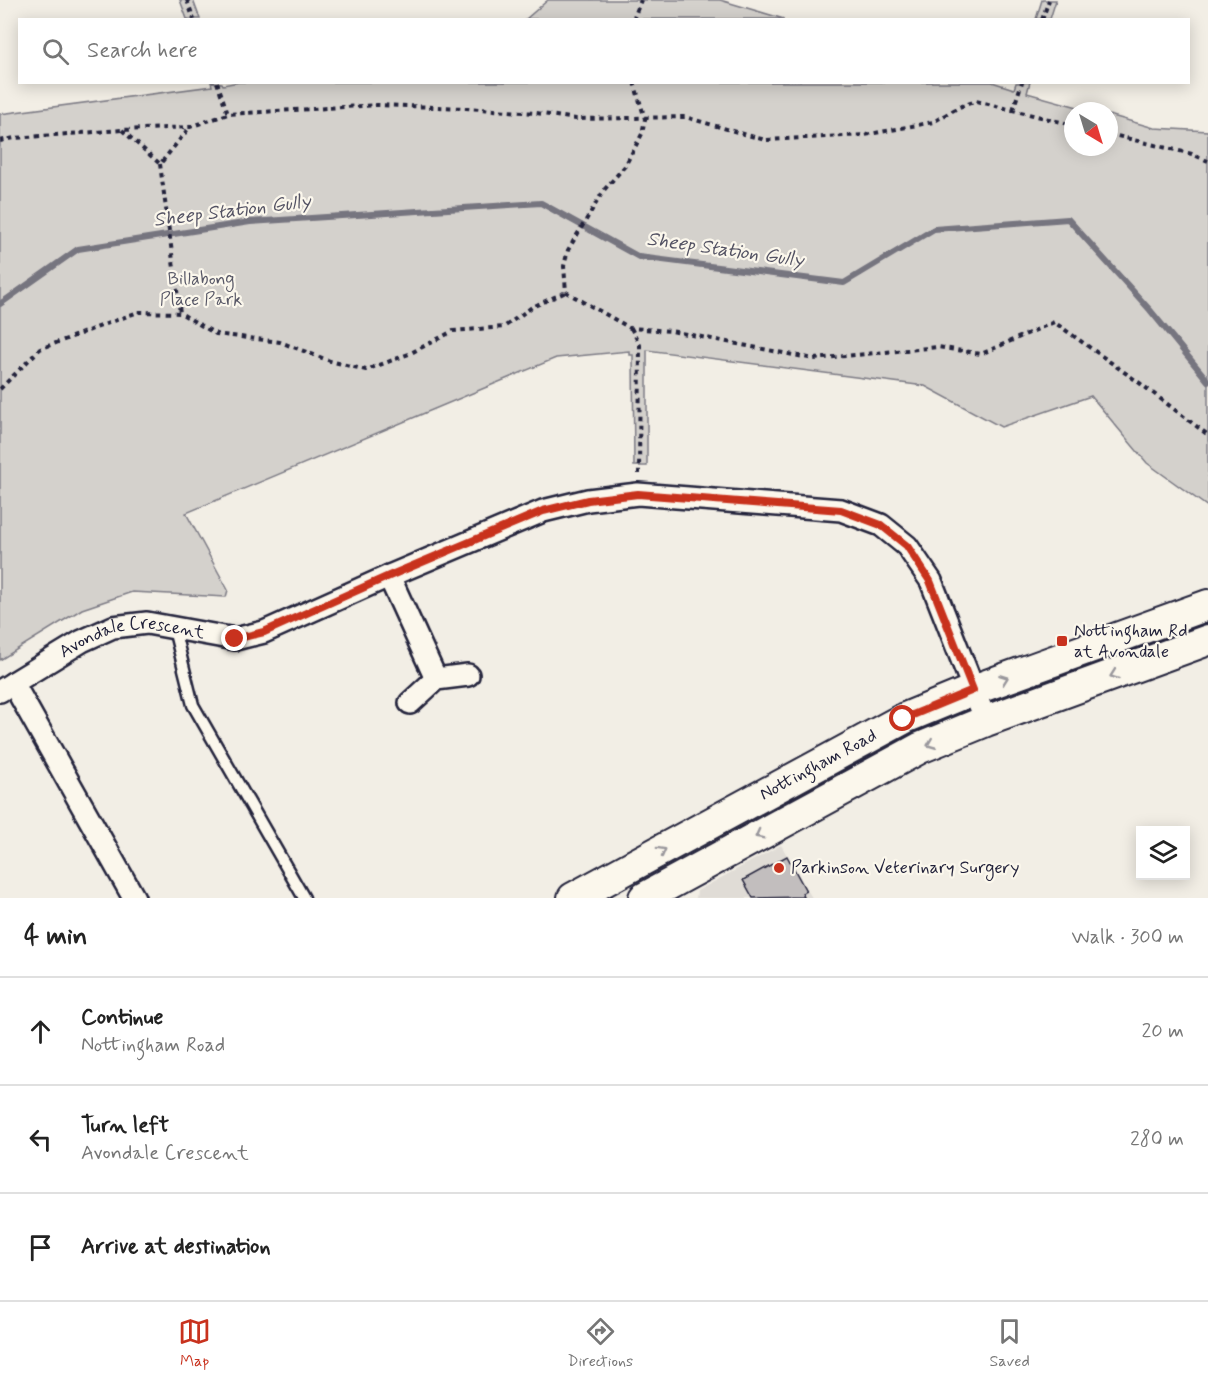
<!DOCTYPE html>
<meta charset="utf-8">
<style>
body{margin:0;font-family:Mynerve,sans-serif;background:#f6f6f6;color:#222}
.controls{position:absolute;right:18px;bottom:18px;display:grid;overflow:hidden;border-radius:0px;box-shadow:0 3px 15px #0003}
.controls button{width:54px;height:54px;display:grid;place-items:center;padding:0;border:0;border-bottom:2px solid #e0e0e0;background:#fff;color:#222;font:30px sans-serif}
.compass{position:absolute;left:1064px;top:102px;width:54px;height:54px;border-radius:50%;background:#fff;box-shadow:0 3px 15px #0003;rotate:142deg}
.stop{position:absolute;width:18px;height:18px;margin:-14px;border:4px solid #c8321e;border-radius:50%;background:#fff}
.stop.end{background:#c8321e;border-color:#fff;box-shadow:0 2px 6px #0008}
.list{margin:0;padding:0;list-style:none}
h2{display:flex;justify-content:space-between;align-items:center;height:78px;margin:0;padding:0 24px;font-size:26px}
h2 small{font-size:20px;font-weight:400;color:#767676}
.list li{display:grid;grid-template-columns:39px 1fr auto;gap:18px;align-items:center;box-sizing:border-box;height:108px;padding:0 24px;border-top:2px solid #e0e0e0}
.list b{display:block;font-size:22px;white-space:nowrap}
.list p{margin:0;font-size:20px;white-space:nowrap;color:#767676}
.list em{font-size:20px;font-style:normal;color:#767676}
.icon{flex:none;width:33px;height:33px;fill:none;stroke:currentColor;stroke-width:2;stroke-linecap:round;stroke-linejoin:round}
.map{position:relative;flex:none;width:1208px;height:898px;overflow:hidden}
.search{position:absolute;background:#fff;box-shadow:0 3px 15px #0003;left:18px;right:18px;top:18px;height:66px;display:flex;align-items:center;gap:15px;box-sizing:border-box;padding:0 21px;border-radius:0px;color:#767676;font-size:22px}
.sheet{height:402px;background:#fff}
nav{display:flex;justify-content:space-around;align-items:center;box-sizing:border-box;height:84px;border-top:2px solid #e0e0e0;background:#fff;font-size:16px;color:#767676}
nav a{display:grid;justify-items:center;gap:3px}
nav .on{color:#c8321e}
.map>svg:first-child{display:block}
</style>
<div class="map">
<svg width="1208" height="898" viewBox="0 0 1208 898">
<rect width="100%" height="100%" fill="#f2eee5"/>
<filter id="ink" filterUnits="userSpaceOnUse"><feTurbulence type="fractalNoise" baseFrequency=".0167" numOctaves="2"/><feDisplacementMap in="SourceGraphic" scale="12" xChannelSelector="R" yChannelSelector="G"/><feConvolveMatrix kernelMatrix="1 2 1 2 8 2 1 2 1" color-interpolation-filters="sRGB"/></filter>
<g filter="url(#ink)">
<path fill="#e0dcd6" d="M781,845L812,898H696L697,891Z"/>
<path fill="#d4d1cc" stroke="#7b7a84" stroke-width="1.5" d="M180,0H193L200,19H187Z
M548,0H720L784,19H526Z
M1042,0H1056L1050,19H1036Z
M211,82L222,83L223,85L239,82H992L1014,89L1016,83L1030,82L1027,93L1092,111H1073V147H1109V115L1154,128L1208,131V507L1147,463L1091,396L1001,427L925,386L647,350V466H634L633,355H629V351L556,358L186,513L228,590L226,597L132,592L82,609L0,660V114L212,86Z"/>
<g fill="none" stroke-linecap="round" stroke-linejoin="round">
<path stroke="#76747f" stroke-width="6" d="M0,304L78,249L250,222L541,203L639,257L844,283L934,229L1068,219L1150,310L1208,381"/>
</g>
<path fill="#c2bebe" stroke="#22223b" stroke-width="1.5" d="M787,856L806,891L802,893L804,897L753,898L743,880Z"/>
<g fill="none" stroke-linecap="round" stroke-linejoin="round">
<g stroke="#22223b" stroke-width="15">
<path id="lane" d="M174,629L193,705L304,898"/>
</g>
<g stroke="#22223b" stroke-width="26">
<g id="street">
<path d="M389,576L436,679"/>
<path d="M13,683L134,898"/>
<path id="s1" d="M0,691L82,641L113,627L147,623L235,639L264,632L389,576L543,511L588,500L638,494L841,510L881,525L907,546L931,581L986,721"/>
<path d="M410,703L436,679L468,675"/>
</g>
</g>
<g stroke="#22223b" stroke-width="34">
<g id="secondary">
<path id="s2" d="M573,898L905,718L973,690L1208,605"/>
<path d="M644,898L920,748L986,721L1208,640"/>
</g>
</g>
<path stroke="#22223b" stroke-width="4" stroke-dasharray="4.5 4.5" stroke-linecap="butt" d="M187,0L194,20
M633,20L641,0
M1042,20L1049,0
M217,82L228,114
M634,82L645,119L642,134L625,166L604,190L568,250L564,266L566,292L630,328L671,331L814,359L938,347L981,354L1054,322L1141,384L1208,435
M1013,110L1022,82
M122,130L160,164L189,128
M1109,134L1192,154L1208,161
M0,141L14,138L122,130L190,127L228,114L377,105L466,108L536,113L576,119L685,117L765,140L865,135L933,122L959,107L976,101L1073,125
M160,164L180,313
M631,328L640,345L639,474
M0,389L40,349L138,312L180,313L216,334L280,342L330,361L366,370L409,354L453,331L504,327L532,307L566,292"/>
<use href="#lane" stroke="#fbf7ec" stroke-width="10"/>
<use href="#street" stroke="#fbf7ec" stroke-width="21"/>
<use href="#secondary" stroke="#fbf7ec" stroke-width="30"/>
</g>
<defs><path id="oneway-chevron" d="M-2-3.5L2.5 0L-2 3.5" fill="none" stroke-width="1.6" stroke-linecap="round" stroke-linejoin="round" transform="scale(1.5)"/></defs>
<g stroke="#99979c">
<use href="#oneway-chevron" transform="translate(1114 675) rotate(160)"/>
<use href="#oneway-chevron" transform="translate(1004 679) rotate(-20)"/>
<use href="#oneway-chevron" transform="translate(931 744) rotate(158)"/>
<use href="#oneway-chevron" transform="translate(759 835) rotate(152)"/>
<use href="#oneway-chevron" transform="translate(662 851) rotate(-29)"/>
</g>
</g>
<g fill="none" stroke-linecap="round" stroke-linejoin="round" filter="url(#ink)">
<path stroke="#c8321e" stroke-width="8" d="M235,639L264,632L389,576L543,511L588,500L638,494L841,510L881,525L907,546L930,581L973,690L903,719"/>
</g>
<g fill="#c8321e" stroke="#fbf7ec" stroke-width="2">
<rect x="1056" y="635" width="12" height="12" rx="3"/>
<circle cx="779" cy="868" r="6"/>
</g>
<g text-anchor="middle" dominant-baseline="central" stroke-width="4.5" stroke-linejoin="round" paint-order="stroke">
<g font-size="18" fill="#575766" stroke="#fbf7ec">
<text x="201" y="279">Billabong<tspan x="201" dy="21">Place Park</tspan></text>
</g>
<g font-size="18" fill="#22223b" stroke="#fbf7ec" text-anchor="start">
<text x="1074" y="631">Nottingham Rd<tspan x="1074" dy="21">at Avondale</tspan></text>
<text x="791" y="868">Parkinson Veterinary Surgery</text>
</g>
<g font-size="18" fill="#22223b" stroke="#fbf7ec">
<text stroke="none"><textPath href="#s1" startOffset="147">Avondale Crescent</textPath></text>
<text stroke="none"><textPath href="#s2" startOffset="279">Nottingham Road</textPath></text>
</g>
<g font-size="20" font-style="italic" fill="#535263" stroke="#fbf7ec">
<text transform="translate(232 211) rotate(-7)">Sheep Station Gully</text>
<text transform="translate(725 250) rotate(8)">Sheep Station Gully</text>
</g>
</g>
</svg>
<div class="controls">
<button><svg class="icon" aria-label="layers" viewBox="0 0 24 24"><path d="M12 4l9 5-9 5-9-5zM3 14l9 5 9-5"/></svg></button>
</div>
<svg class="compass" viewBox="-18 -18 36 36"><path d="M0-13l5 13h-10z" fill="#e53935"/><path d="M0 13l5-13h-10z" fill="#767676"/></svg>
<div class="stop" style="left:903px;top:719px"></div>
<div class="stop end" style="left:235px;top:639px"></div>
<div class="search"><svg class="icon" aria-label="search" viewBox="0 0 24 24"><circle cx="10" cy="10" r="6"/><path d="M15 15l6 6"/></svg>Search here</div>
</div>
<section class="sheet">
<h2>4 min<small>Walk · 300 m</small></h2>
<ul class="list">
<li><svg class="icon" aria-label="ahead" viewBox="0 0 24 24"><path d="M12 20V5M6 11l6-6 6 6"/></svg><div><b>Continue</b><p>Nottingham Road</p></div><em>20 m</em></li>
<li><svg class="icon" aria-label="left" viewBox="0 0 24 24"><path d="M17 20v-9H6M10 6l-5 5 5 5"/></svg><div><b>Turn left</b><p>Avondale Crescent</p></div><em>280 m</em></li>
<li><svg class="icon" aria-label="arrive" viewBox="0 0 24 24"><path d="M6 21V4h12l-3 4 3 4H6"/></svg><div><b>Arrive at destination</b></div></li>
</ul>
</section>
<nav>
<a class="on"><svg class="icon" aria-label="map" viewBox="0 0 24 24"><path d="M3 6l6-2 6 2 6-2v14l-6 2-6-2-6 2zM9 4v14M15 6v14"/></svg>Map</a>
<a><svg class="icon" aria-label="directions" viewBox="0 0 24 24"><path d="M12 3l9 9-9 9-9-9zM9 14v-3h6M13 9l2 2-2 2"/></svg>Directions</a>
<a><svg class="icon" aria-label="saved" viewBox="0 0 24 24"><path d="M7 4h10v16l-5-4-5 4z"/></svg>Saved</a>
</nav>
